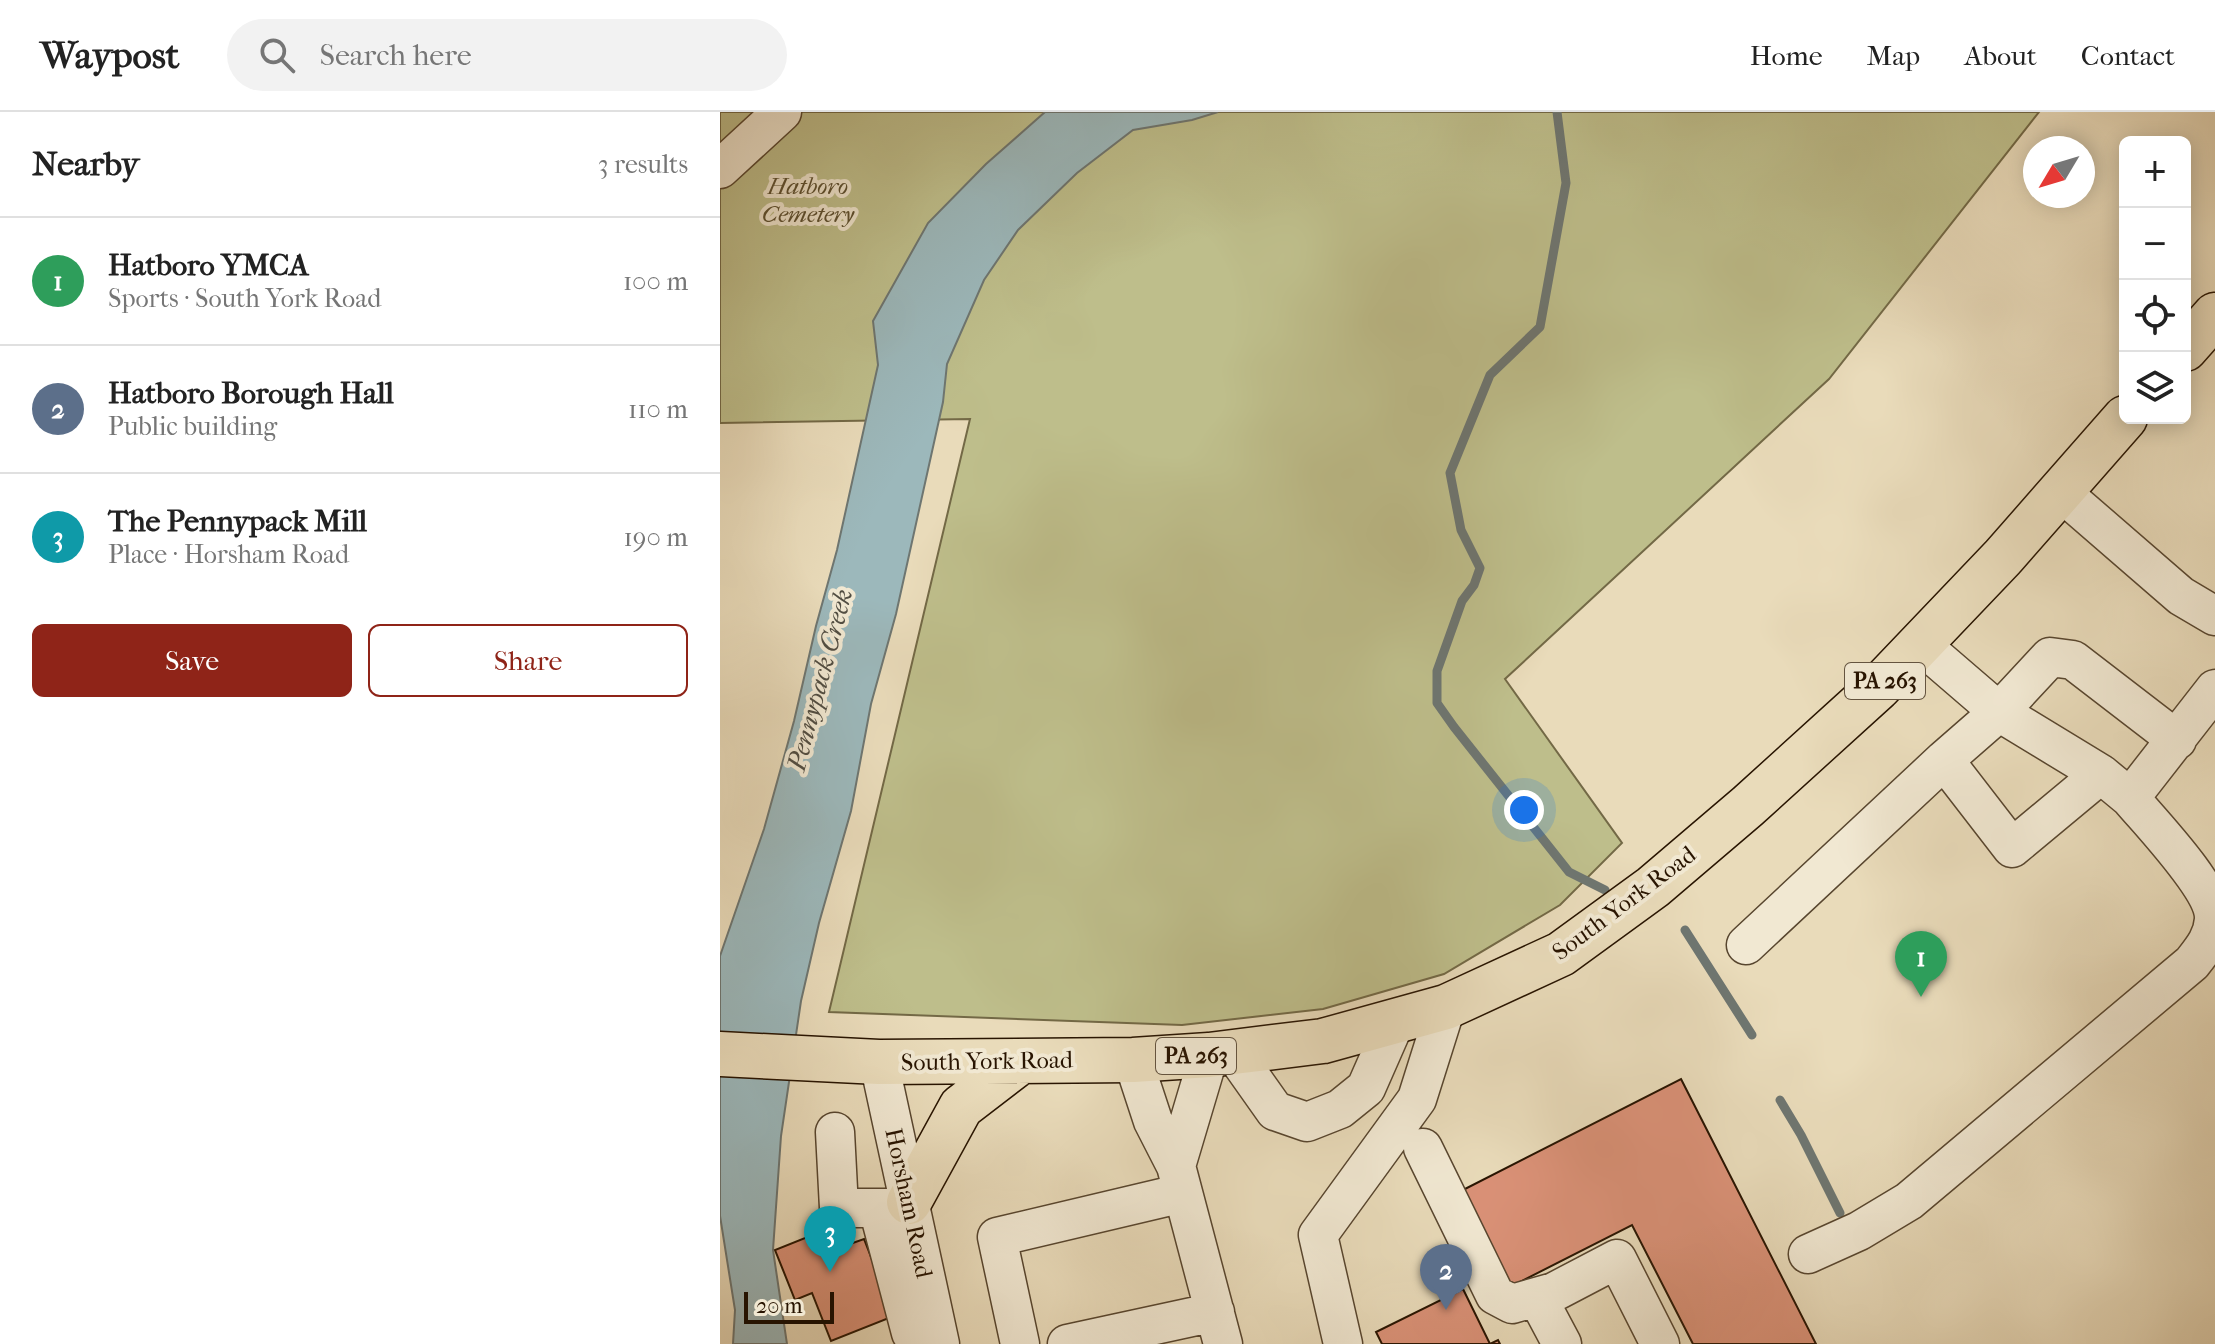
<!DOCTYPE html>
<meta charset="utf-8">
<style>
body{margin:0;font-family:"IM FELL French Canon",serif;background:#f2f2f2;color:#222}
.controls{position:absolute;right:24px;top:24px;display:grid;overflow:hidden;border-radius:12px;box-shadow:0 4px 20px #0003}
.controls button{width:72px;height:72px;display:grid;place-items:center;padding:0;border:0;border-bottom:2px solid #e0e0e0;background:#fff;color:#222;font:40px sans-serif}
.compass{position:absolute;left:1303px;top:24px;width:72px;height:72px;border-radius:50%;background:#fff;box-shadow:0 4px 20px #0003;rotate:232deg}
.scale{position:absolute;left:24px;bottom:20px;width:90px;box-sizing:border-box;padding-left:8px;border:4px solid #281401;border-top:0;font-size:22px;line-height:28px;white-space:nowrap;color:#281401;-webkit-text-stroke:6px #f1e8d2;paint-order:stroke}
.you{position:absolute;left:804px;top:698px;width:28px;height:28px;margin:-20px;border:6px solid #fff;border-radius:50%;background:#1a73e8;box-shadow:0 0 0 12px #1a73e833}
.badge{display:grid;place-items:center;width:52px;height:52px;border-radius:50%;background:#8f2418;color:#fff;font-size:26px;font-weight:700}
.pin{position:absolute;translate:-50% -66px;filter:drop-shadow(0 2px 4px #0008)}
.pin::after{content:'';position:absolute;top:42px;width:28px;height:24px;background:inherit;clip-path:polygon(0 0,100% 0,50% 100%)}
.list{margin:0;padding:0;list-style:none}
h2{display:flex;justify-content:space-between;align-items:center;height:104px;margin:0;padding:0 32px;font-size:34px}
h2 small{font-size:26px;font-weight:400;color:#767676}
.list li{display:grid;grid-template-columns:52px 1fr auto;gap:24px;align-items:center;box-sizing:border-box;height:128px;padding:0 32px;border-top:2px solid #e0e0e0}
.list b{display:block;font-size:30px;white-space:nowrap}
.list p{margin:0;font-size:26px;white-space:nowrap;color:#767676}
.list em{font-size:26px;font-style:normal;color:#767676}
.actions{display:flex;gap:16px;padding:24px 32px}
.actions a{flex:1;padding:18px 0;border:2px solid #8f2418;border-radius:12px;text-align:center;font-size:28px;color:#8f2418}
.actions .main{background:#8f2418;color:#fff}
.icon{flex:none;width:44px;height:44px;fill:none;stroke:currentColor;stroke-width:2;stroke-linecap:round;stroke-linejoin:round}
.map{position:relative;flex:none;width:1495px;height:1232px;overflow:hidden}
header{display:flex;align-items:center;gap:48px;box-sizing:border-box;height:112px;padding:0 40px;background:#fff;border-bottom:2px solid #e0e0e0}
header strong{font-size:38px}
nav{display:flex;gap:44px;margin-inline-start:auto;font-size:28px}
.search{width:560px;height:72px;background:#f2f2f2;display:flex;align-items:center;gap:20px;box-sizing:border-box;padding:0 28px;border-radius:44px;color:#767676;font-size:30px}
main{display:flex}
aside{flex:1;background:#fff}
.map>svg:first-child{display:block}
</style>
<header>
<strong>Waypost</strong>
<div class="search"><svg class="icon" aria-label="search" viewBox="0 0 24 24"><circle cx="10" cy="10" r="6"/><path d="M15 15l6 6"/></svg>Search here</div>
<nav><a>Home</a><a>Map</a><a>About</a><a>Contact</a></nav>
</header>
<main>
<aside>
<h2>Nearby<small>3 results</small></h2>
<ul class="list">
<li><span class="badge" style="background:#2e9e5b">1</span><div><b>Hatboro YMCA</b><p>Sports · South York Road</p></div><em>100 m</em></li>
<li><span class="badge" style="background:#5c6f8a">2</span><div><b>Hatboro Borough Hall</b><p>Public building</p></div><em>110 m</em></li>
<li><span class="badge" style="background:#0f9aa8">3</span><div><b>The Pennypack Mill</b><p>Place · Horsham Road</p></div><em>190 m</em></li>
</ul>
<div class="actions"><a class="main">Save</a><a>Share</a></div>
</aside>
<div class="map">
<svg width="1495" height="1232" viewBox="0 0 1495 1232">
<rect width="100%" height="100%" fill="#e9dbba"/>
<filter id="stains"><feTurbulence type="fractalNoise" baseFrequency=".0025" numOctaves="4"/><feColorMatrix values="0 0 0 0 .2 0 0 0 0 .09 0 0 0 0 .02 0 0 0 .5 -.17"/></filter>
<radialGradient id="worn" r=".72"><stop offset=".6" stop-color="#630" stop-opacity="0"/><stop offset="1" stop-color="#630" stop-opacity=".3"/></radialGradient>
<path fill="#bebe8b" stroke="#736946" stroke-width="2" d="M0,0H1319L1109,267L785,567L902,731L840,793L724,862L603,897L462,913L109,900L250,307L0,311Z"/>
<path fill="#9cb8bb" stroke="#6e7671" stroke-width="2" d="M325,0H498L472,8L413,18L357,61L298,118L264,168L227,252L223,290L176,502L151,592L131,699L99,811L81,889L61,1024L53,1138L67,1232H13L15,1198L0,1104V844L44,717L74,609L96,514L117,438L158,253L153,209L208,111L266,52Z"/>
<g fill="none" stroke-linecap="round" stroke-linejoin="round">
<path stroke="#6e7671" stroke-width="9" d="M837,0L846,71L820,215L770,263L730,361L741,418L760,456L754,473L742,489L717,559V591L734,615L849,760L885,778
M965,818L1032,923
M1060,988L1081,1023L1120,1101"/>
</g>
<path fill="#da9177" stroke="#281401" stroke-width="2" d="M961,967L1096,1232H973L912,1113L788,1176L739,1080Z
M105,1118L113,1138L144,1127L174,1204L111,1229L92,1181L75,1188L55,1138Z
M743,1177L770,1232L778,1228L780,1232H662L656,1220Z"/>
<g fill="none" stroke-linecap="round" stroke-linejoin="round">
<g stroke="#58462f" stroke-width="41">
<path id="minor" d="M0,57L62,0
M1341,380L1461,484L1495,504
M1200,532L1279,600L1330,545L1353,548L1457,628
M1224,648L1279,600L1381,662
M1026,833L1224,648L1292,736L1381,662L1410,686L1495,577
M514,941L555,999L587,1010L620,997L646,976L675,910
M413,948L433,1009L456,1054L503,1232
M159,950L220,1232
M115,1020L119,1096H190
M703,1036L775,1183L792,1192L834,1180L897,1147L940,1232
M456,1054L489,943
M158,1096L191,1221
M1088,1142L1139,1119L1189,1089L1472,851C1483,837 1493,825 1494,807C1495,777 1431,711 1410,686
M817,1185L842,1232
M300,1232L277,1125L463,1081
M347,1232L495,1200
M623,1232L598,1123L697,987L726,895"/>
</g>
<g stroke="#281401" stroke-width="47">
<path id="highway" d="M1465,237L1495,203
M0,942L159,950L413,948L489,943L603,929L726,895L841,842L933,775L1028,694L1158,576L1283,445L1405,306
M189,1090L241,995L301,949"/>
</g>
<use href="#minor" stroke="#f1e8d2" stroke-width="38"/>
<use href="#highway" stroke="#e9dbba" stroke-width="44"/>
</g>
<g text-anchor="middle" dominant-baseline="central" stroke-width="8" stroke-linejoin="round" paint-order="stroke">
<g fill="#f1e8d2" stroke="#645440" stroke-width="2">
<rect x="1125" y="551" width="80" height="36" rx="6"/>
<rect x="436" y="926" width="80" height="36" rx="6"/>
</g>
<g font-size="22" font-weight="bold" fill="#281401">
<text x="1165" y="569">PA 263</text>
<text x="476" y="944">PA 263</text>
</g>
<g font-size="24" font-style="italic" fill="#5c5031" stroke="#f1e8d2">
<text x="88" y="74">Hatboro<tspan x="88" dy="28">Cemetery</tspan></text>
</g>
<g font-size="24" fill="#281401" stroke="#f1e8d2">
<text transform="translate(904 791) rotate(-37)">South York Road</text>
<text transform="translate(267 949) rotate(-1)">South York Road</text>
<text transform="translate(189 1091) rotate(78)">Horsham Road</text>
</g>
<g font-size="26" font-style="italic" fill="#514d42" stroke="#f1e8d2">
<text transform="translate(100 568) rotate(-75)">Pennypack Creek</text>
</g>
</g>
<rect width="100%" height="100%" filter="url(#stains)"/>
<rect width="100%" height="100%" fill="url(#worn)"/>
</svg>
<div class="controls">
<button>+</button>
<button>−</button>
<button><svg class="icon" aria-label="locate" viewBox="0 0 24 24"><circle cx="12" cy="12" r="6"/><path d="M12 2v4M12 18v4M2 12h4M18 12h4"/></svg></button>
<button><svg class="icon" aria-label="layers" viewBox="0 0 24 24"><path d="M12 4l9 5-9 5-9-5zM3 14l9 5 9-5"/></svg></button>
</div>
<svg class="compass" viewBox="-18 -18 36 36"><path d="M0-13l5 13h-10z" fill="#e53935"/><path d="M0 13l5-13h-10z" fill="#767676"/></svg>
<div class="scale">20 m</div>
<div class="you"></div>
<div class="pin badge" style="left:1201px;top:885px;background:#2e9e5b">1</div>
<div class="pin badge" style="left:726px;top:1198px;background:#5c6f8a">2</div>
<div class="pin badge" style="left:110px;top:1160px;background:#0f9aa8">3</div>
</div>
</main>
